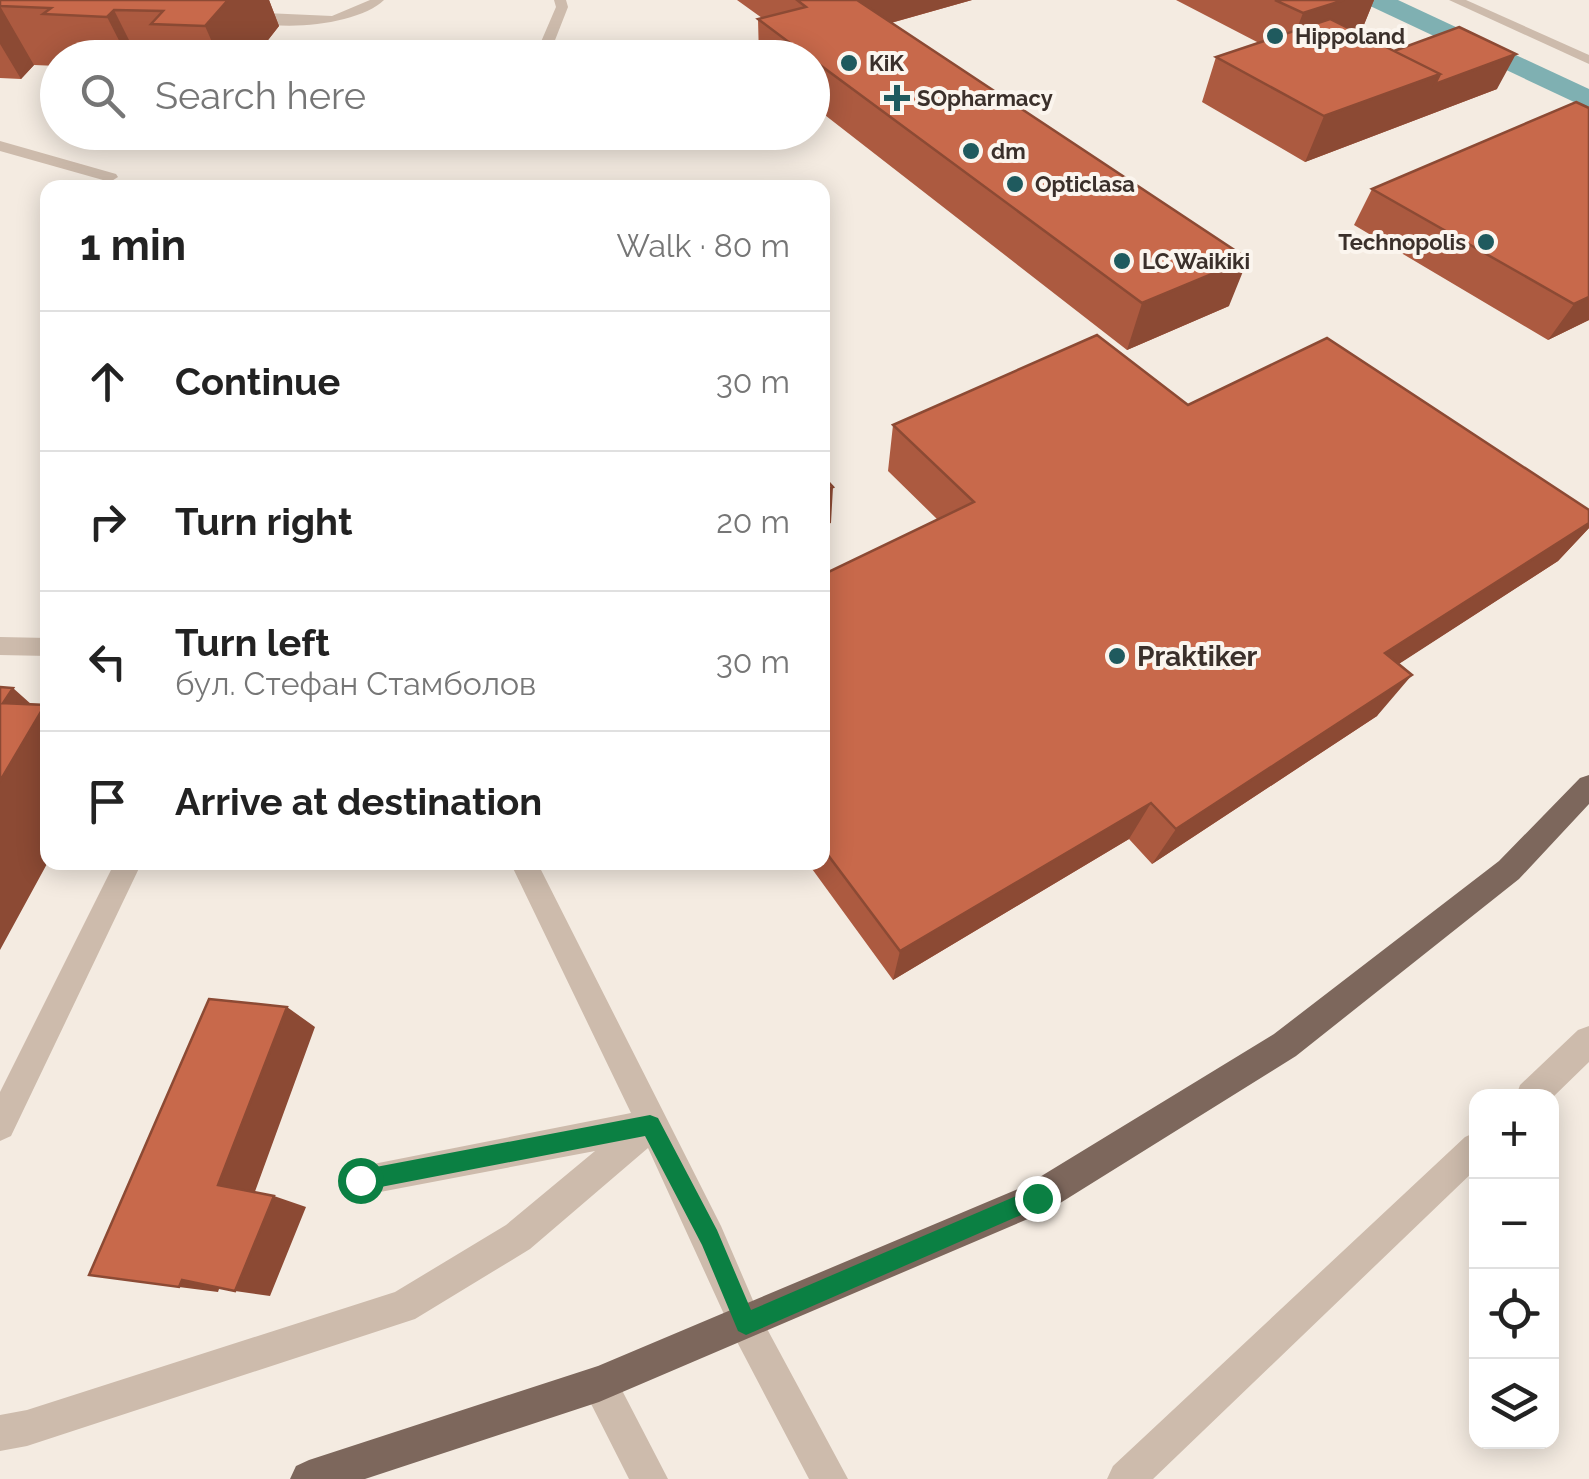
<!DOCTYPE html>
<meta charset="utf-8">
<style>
body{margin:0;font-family:Raleway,sans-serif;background:#f2f2f2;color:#222}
.controls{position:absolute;right:30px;bottom:30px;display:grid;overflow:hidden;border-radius:20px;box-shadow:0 5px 25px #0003}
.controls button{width:90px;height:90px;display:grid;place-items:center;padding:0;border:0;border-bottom:2px solid #e0e0e0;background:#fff;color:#222;font:50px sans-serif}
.stop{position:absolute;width:30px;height:30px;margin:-22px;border:8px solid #0b8043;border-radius:50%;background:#fff}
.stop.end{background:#0b8043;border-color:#fff;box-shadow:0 2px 10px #0008}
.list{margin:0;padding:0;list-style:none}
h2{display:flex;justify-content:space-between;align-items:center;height:130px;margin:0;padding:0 40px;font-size:42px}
h2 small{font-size:32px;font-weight:400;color:#767676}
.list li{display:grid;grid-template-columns:65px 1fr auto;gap:30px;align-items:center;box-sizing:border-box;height:140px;padding:0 40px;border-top:2px solid #e0e0e0}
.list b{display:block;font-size:38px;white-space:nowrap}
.list p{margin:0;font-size:32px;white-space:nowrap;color:#767676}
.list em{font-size:32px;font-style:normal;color:#767676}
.icon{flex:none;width:55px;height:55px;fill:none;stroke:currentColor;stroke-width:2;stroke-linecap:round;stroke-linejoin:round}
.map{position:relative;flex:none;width:1589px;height:1479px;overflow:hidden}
.search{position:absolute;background:#fff;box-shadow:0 5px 25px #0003;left:40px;top:40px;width:790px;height:110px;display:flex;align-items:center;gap:25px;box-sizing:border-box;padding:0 35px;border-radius:55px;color:#767676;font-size:38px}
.panel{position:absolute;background:#fff;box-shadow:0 5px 25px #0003;left:40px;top:180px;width:790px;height:690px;border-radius:20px}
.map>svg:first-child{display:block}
</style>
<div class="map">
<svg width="1589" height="1479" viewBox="0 0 1589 1479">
<rect width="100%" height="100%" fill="#f4ebe1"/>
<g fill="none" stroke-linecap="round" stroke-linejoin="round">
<path fill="#7fb0b2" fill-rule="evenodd" d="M1364,0H1398L1589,89V109L1368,5Z"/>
<path fill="#cdbbac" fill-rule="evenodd" d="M370,0H384C358,26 269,34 238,16L245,12L332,16Z
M554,0H566L568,7L548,58H534L556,7Z
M501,132H516L512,141L507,143L499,138Z
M0,141L116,174L118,177L110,182L0,151Z
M0,637L48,638V656L0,655Z
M115,862H142L11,1136L0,1141V1092Z
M510,862H537L721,1226L758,1312L848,1479H809L734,1336L648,1148L530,1249L415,1319L27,1446L0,1451V1415L27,1410L395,1292L506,1225L595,1151L359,1196L348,1191L343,1180L348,1169L631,1113Z
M1589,1026V1062L1552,1098L1516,1096L1520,1085L1578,1030Z
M1476,1132V1169L1153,1479H1107L1113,1466L1465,1137Z
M599,1366L612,1371L668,1479H629L581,1384L586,1371Z"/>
<path fill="#cdbbac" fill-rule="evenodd" d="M1449,0H1466L1589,55V64Z"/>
<path fill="#7d675c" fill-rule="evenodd" d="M1589,775V804L1519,879L1296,1056L1049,1210L599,1402L365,1479H290L296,1466L309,1460L598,1366L1025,1186L1274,1034L1499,861L1580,778Z"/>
</g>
<path fill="#ac5a40" d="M0,0H269L279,26L254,58H58V66L34,65L21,79L0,78Z
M737,0H972L891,23L1229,306L1127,350L812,105V58H759L758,19L762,18Z
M1176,0H1374L1361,32L1358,33L1394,51L1497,89L1305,162L1202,102L1216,57L1259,43Z
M1589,108V320L1548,340L1354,225L1372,189Z
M1188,405L1589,510V528L1558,561L1398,664L1377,716L1152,864L1129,839L893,980L807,862H822V575L938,520L888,471L893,425Z"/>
<path fill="#8c4a34" d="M228,0H269L279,26L254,58H219L205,26Z
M845,0H972L844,36Z
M1344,0H1374L1361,32L1286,57L1303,13Z
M0,6L34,65L21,79L0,44Z
M114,10L138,58H128L107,17Z
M1516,54L1497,89L1305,162L1324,116L1440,74Z
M1248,259L1229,306L1127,350L1142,303Z
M1589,297V320L1548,340L1574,304Z
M833,487L831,523L822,526V492Z
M1589,523V528L1558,561L1351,695L1385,653Z
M1412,675L1377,716L1152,864L1176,829Z
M13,688L41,713L45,705L48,707V862L0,950V781L3,703Z
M1151,803L1129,839L893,980L900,951Z
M287,1007L315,1027L253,1197L218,1185Z
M274,1196L306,1207L270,1296L235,1291Z
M182,1280L220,1286L218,1292L179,1287Z"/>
<path fill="#c8694b" stroke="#8c4a34" stroke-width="2.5" d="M0,0H228L205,26L151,24L163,11L114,10L107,17L43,14L51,8L0,6Z
M797,0H857L1248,259L1142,303L812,59V58H810L758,19L806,7Z
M1275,0H1344L1303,13Z
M1330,19L1440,74L1324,116L1216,57Z
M1459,27L1516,54L1435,84L1440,74L1394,51Z
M1576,102L1589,108V297L1574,304L1372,189Z
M1097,335L1188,405L1327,338L1589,510V523L1385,653L1412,675L1176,829L1151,803L900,951L822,847V575L974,502L893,425Z
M822,475L833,487L822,492Z
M0,687L13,688L3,703L45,705L0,781Z
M209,999L287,1007L218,1185L274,1196L235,1291L182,1280L179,1287L89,1275Z"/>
<path fill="#0b8043" d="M650,1115L658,1118L717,1230L751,1310L1037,1187L1044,1191L1048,1198L1044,1205L746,1335L738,1331L702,1245L645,1136L360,1191L352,1188L349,1180L352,1173L360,1170Z"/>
<g fill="#1f5a5e" stroke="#fbf5ee" stroke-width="4">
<circle cx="1275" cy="36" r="10"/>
<circle cx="849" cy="63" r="10"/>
<path d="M892 83h10v10h10v10h-10v10h-10v-10h-10v-10h10z"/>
<circle cx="971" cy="151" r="10"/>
<circle cx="1015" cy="184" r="10"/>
<circle cx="1486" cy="242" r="10"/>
<circle cx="1122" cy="261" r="10"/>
<circle cx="1117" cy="656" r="10"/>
</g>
<g text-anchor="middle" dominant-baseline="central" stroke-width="8" stroke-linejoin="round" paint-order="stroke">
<g font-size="22" font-weight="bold" fill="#3b302b" stroke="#fbf5ee" text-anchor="start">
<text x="1295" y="36">Hippoland</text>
<text x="869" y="63">KiK</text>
<text x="917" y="98">SOpharmacy</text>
<text x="991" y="151">dm</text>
<text x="1035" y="184">Opticlasa</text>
<text x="1466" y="242" text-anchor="end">Technopolis</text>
<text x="1142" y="261">LC Waikiki</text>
</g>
<g font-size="28" font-weight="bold" fill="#3b302b" stroke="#fbf5ee" text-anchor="start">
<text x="1137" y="656">Praktiker</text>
</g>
</g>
</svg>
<div class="controls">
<button>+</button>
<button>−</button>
<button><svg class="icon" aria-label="locate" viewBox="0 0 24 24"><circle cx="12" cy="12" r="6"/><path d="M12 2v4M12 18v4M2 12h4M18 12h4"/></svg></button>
<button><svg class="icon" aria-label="layers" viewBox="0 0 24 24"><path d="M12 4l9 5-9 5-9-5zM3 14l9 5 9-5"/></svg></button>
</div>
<div class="stop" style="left:360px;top:1180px"></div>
<div class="stop end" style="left:1037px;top:1198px"></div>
<div class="search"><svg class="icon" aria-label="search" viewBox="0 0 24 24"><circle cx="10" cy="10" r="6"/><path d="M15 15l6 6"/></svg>Search here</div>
<section class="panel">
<h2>1 min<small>Walk · 80 m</small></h2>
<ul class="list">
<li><svg class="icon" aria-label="ahead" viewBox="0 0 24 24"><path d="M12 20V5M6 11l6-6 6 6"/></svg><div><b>Continue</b></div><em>30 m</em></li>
<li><svg class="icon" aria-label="right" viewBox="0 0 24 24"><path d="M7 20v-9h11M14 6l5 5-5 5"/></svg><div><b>Turn right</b></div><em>20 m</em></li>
<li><svg class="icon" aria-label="left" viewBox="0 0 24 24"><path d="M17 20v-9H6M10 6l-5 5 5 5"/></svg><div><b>Turn left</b><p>бул. Стефан Стамболов</p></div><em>30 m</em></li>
<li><svg class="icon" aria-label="arrive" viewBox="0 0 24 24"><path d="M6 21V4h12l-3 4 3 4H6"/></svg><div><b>Arrive at destination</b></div></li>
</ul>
</section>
</div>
